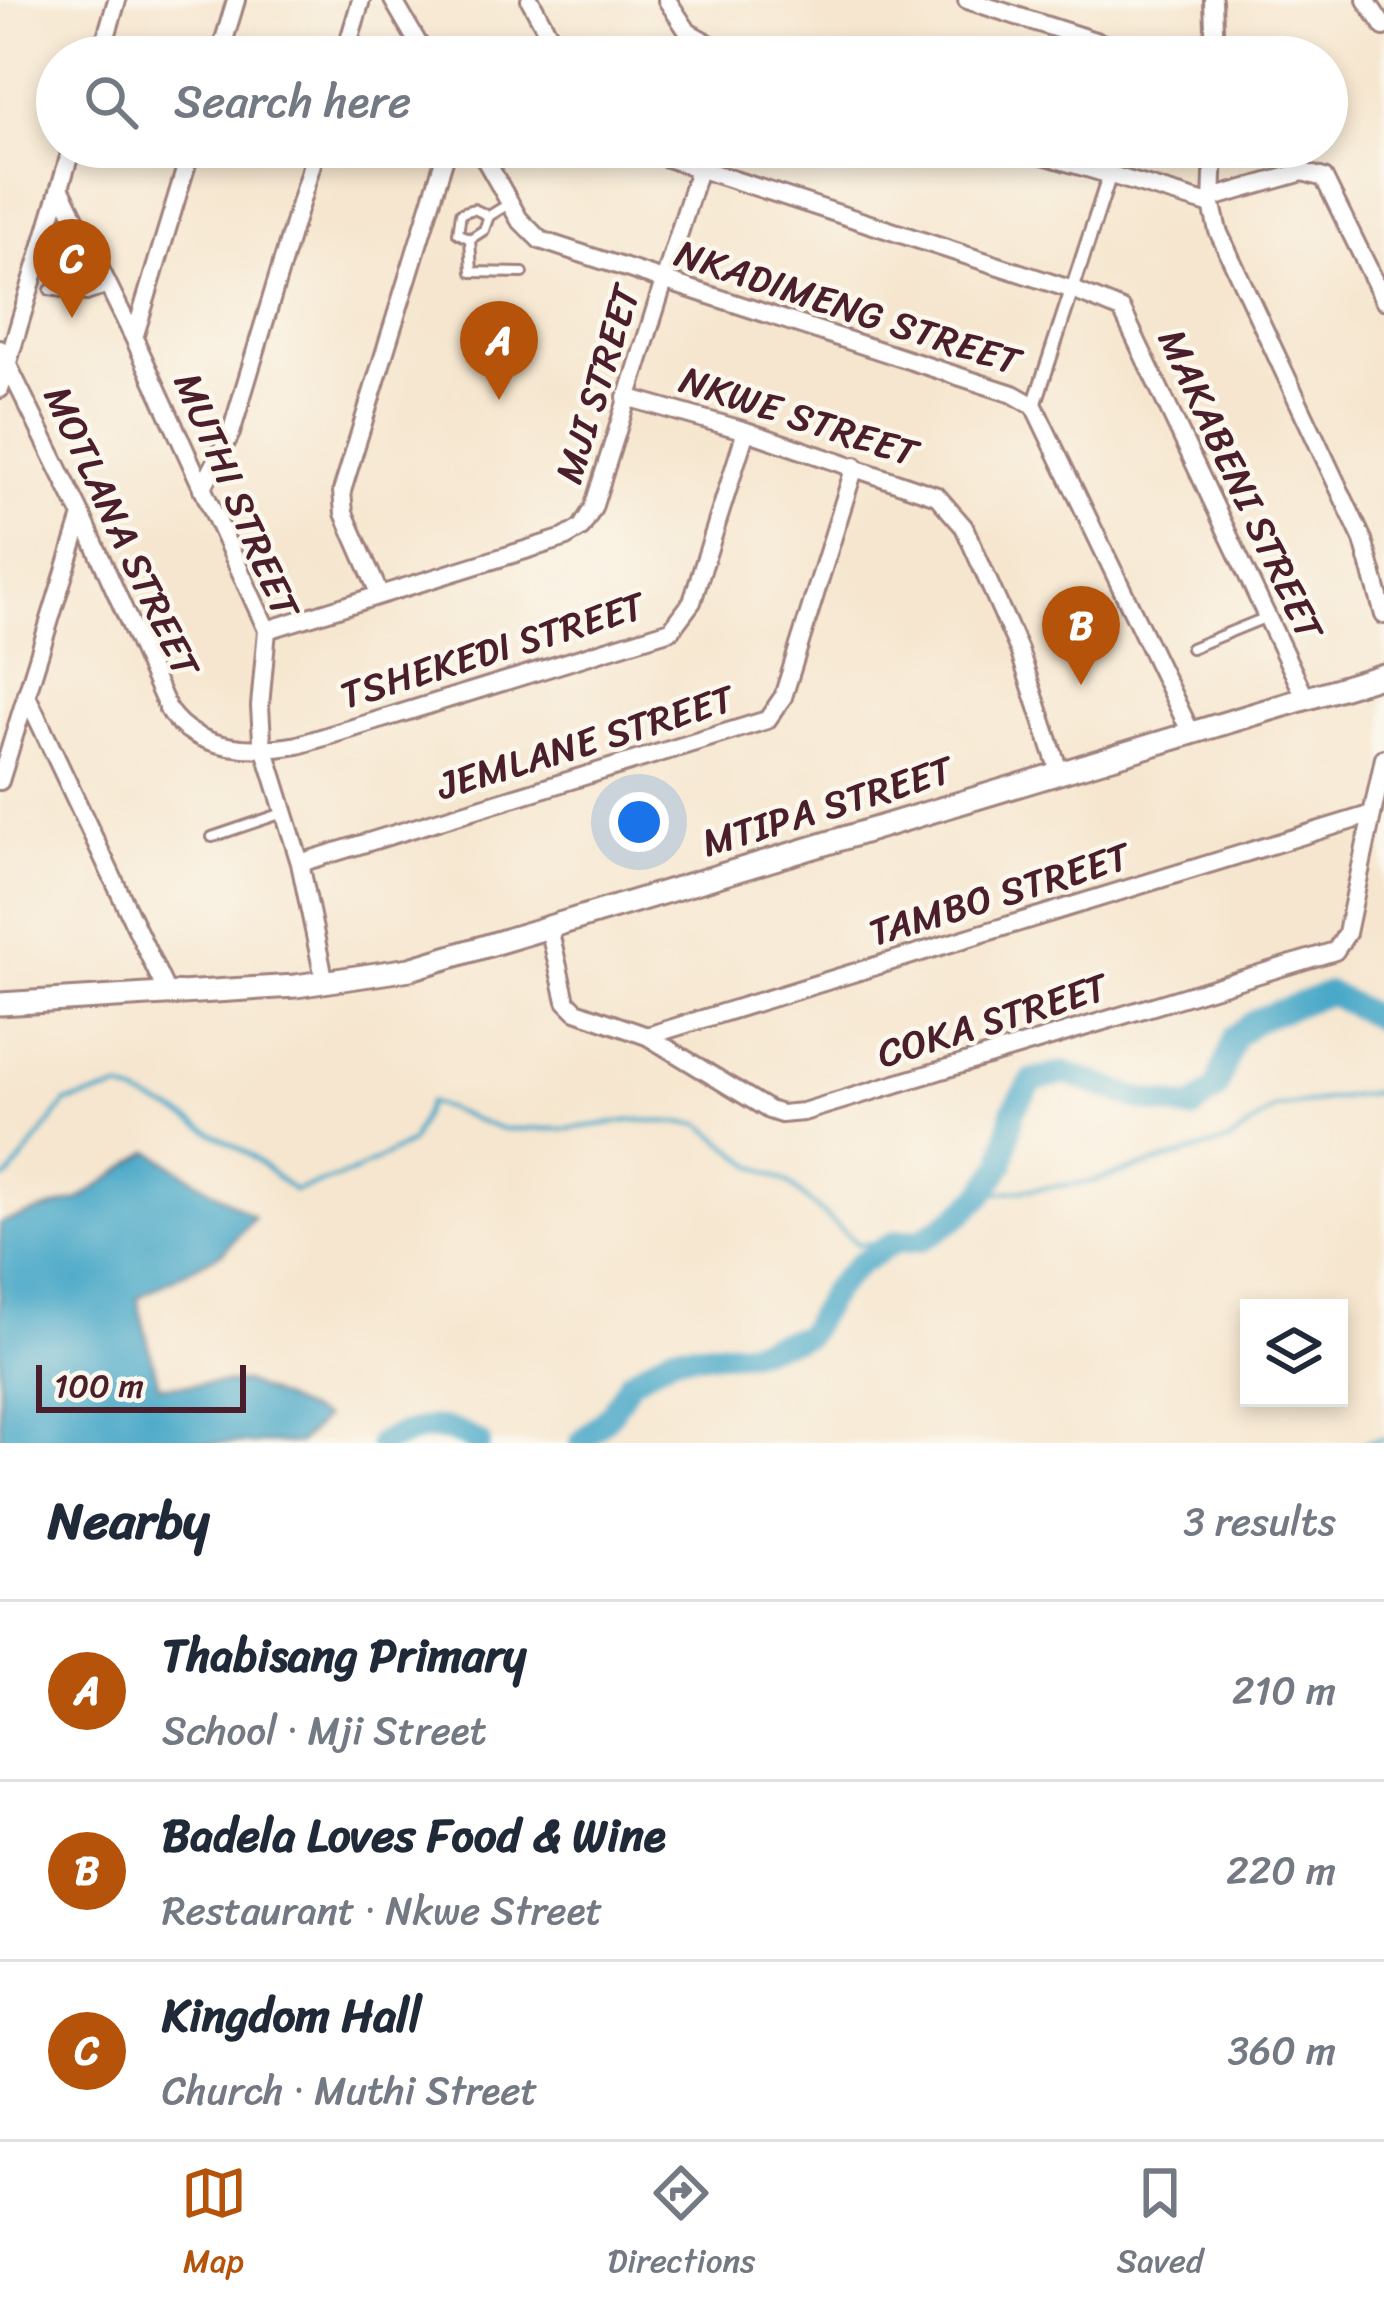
<!DOCTYPE html>
<meta charset="utf-8">
<style>
body{margin:0;font-family:Sriracha,sans-serif;background:#f2f2f3;color:#1f2937}
.controls{position:absolute;right:36px;bottom:36px;display:grid;overflow:hidden;border-radius:0px;box-shadow:0 6px 18px #0003}
.controls button{width:108px;height:108px;display:grid;place-items:center;padding:0;border:0;border-bottom:3px solid #e0e1e3;background:#fff;color:#1f2937;font:60px sans-serif}
.scale{position:absolute;left:36px;bottom:30px;width:210px;box-sizing:border-box;padding-left:12px;border:6px solid #4a1f2b;border-top:0;font-size:33px;line-height:42px;white-space:nowrap;color:#4a1f2b;-webkit-text-stroke:9px #fbf7ec;paint-order:stroke}
.you{position:absolute;left:639px;top:822px;width:42px;height:42px;margin:-30px;border:9px solid #fff;border-radius:50%;background:#1a73e8;box-shadow:0 0 0 18px #1a73e833}
.badge{display:grid;place-items:center;width:78px;height:78px;border-radius:50%;background:#b45309;color:#fff;font-size:39px;font-weight:700}
.pin{position:absolute;translate:-50% -99px;filter:drop-shadow(0 3px 6px #0008)}
.pin::after{content:'';position:absolute;top:63px;width:42px;height:36px;background:inherit;clip-path:polygon(0 0,100% 0,50% 100%)}
.list{margin:0;padding:0;list-style:none}
h2{display:flex;justify-content:space-between;align-items:center;height:156px;margin:0;padding:0 48px;font-size:51px}
h2 small{font-size:39px;font-weight:400;color:#747a83}
.list li{display:grid;grid-template-columns:78px 1fr auto;gap:36px;align-items:center;box-sizing:border-box;height:180px;padding:0 48px;border-top:3px solid #e0e1e3}
.list b{display:block;font-size:45px;white-space:nowrap}
.list p{margin:0;font-size:39px;white-space:nowrap;color:#747a83}
.list em{font-size:39px;font-style:normal;color:#747a83}
.icon{flex:none;width:66px;height:66px;fill:none;stroke:currentColor;stroke-width:2;stroke-linecap:round;stroke-linejoin:round}
.map{position:relative;flex:none;width:1384px;height:1443px;overflow:hidden}
.search{position:absolute;background:#fff;box-shadow:0 6px 18px #0003;left:36px;right:36px;top:36px;height:132px;display:flex;align-items:center;gap:30px;box-sizing:border-box;padding:0 42px;border-radius:66px;color:#747a83;font-size:45px}
.sheet{height:696px;background:#fff}
nav{display:flex;justify-content:space-around;align-items:center;box-sizing:border-box;height:168px;border-top:3px solid #e0e1e3;background:#fff;font-size:33px;color:#747a83}
nav a{display:grid;justify-items:center;gap:6px}
nav .on{color:#b45309}
.map>svg:first-child{display:block}
</style>
<div class="map">
<svg width="1384" height="1443" viewBox="0 0 1384 1443">
<rect width="100%" height="100%" fill="#fbf7ec"/>
<filter id="ink" filterUnits="userSpaceOnUse"><feTurbulence type="fractalNoise" baseFrequency=".00833" numOctaves="2"/><feDisplacementMap in="SourceGraphic" scale="24" xChannelSelector="R" yChannelSelector="G"/><feConvolveMatrix kernelMatrix="1 2 1 2 8 2 1 2 1" color-interpolation-filters="sRGB"/></filter>
<filter id="wash" filterUnits="userSpaceOnUse"><feTurbulence type="fractalNoise" baseFrequency=".004" numOctaves="4" result="noise"/><feDisplacementMap in="SourceGraphic" scale="48" xChannelSelector="R" yChannelSelector="G"/><feGaussianBlur stdDeviation="2.7" result="paint"/><feColorMatrix in="noise" values="0 0 0 0 0 0 0 0 0 0 0 0 0 0 0 0 0 1.4 0 .05"/><feComposite in="paint" operator="in"/></filter>
<g filter="url(#wash)">
<rect width="100%" height="100%" fill="#f6e6cf"/>
<path fill="#4aa8c8" stroke="#4a647a" stroke-width="3" d="M150,1151L254,1217L223,1252L137,1298L159,1386L244,1382L324,1418L299,1443H0V1223L78,1200Z"/>
<g fill="none" stroke-linecap="round" stroke-linejoin="round">
<path stroke="#4aa8c8" stroke-width="4.5" d="M0,1179L8,1178L66,1102L120,1089L174,1111L250,1155L294,1191L352,1173L411,1142L429,1102L500,1129H567L635,1120L701,1124L751,1164L787,1182L858,1244L895,1242
M982,1195L1091,1182L1230,1141L1275,1108L1384,1091
M1366,1443L1384,1439"/>
<path stroke="#4aa8c8" stroke-width="24" d="M381,1443C419,1427 441,1420 479,1443
M581,1443L612,1412L630,1381L673,1355L745,1352L806,1336L834,1289L860,1263L895,1242L921,1240L956,1218L982,1195L1003,1163L1013,1110L1033,1080L1065,1073L1139,1099L1192,1109L1216,1089L1235,1036L1258,1019L1329,993L1384,1022"/>
</g>
</g>
<g filter="url(#ink)">
<g fill="none" stroke-linecap="round" stroke-linejoin="round">
<g stroke="#a0827d" stroke-width="14">
<path id="service" d="M489,216L474,209L461,213L458,233L470,239L484,230L489,216L510,203
M470,239L472,272L523,273
M50,290L87,296L107,289
M1191,648L1267,617
M212,837L283,813"/>
</g>
<g stroke="#a0827d" stroke-width="18">
<path id="pedestrian" d="M1034,406L1109,177"/>
</g>
<g stroke="#a0827d" stroke-width="22">
<path id="minor" d="M393,0L426,57
M530,0L561,57
M667,0L688,32L733,57
M967,0L1145,57
M1213,0L1215,57
M1366,0L1384,27
M100,57L117,0
M219,57L236,0
M344,57L361,0
M478,147L519,219L540,240L1013,394L1034,406L1191,733
M633,147L1073,290L1122,310L1305,697
M1016,147L1212,205
M1214,147L1212,205L1218,231L1363,540L1384,615
M60,187L134,338L267,630L260,706L262,740L300,863L325,983
M1212,198L1303,172L1324,178L1384,300
M134,338L192,147
M0,349L82,516L169,711C197,751 255,753 298,745L671,630L692,602L746,431
M0,389L72,147
M626,397L746,431L937,496L964,527L1019,650L1059,771
M202,489L231,433L317,147
M379,593L344,513L342,491L448,147
M267,630L564,538L581,528L593,508L706,147
M26,694L167,993
M0,781L82,516
M300,863L767,720L783,697L855,466
M549,928L566,1001L576,1011L647,1036L769,1110L781,1114L803,1112L1335,951L1347,933L1384,758
M647,1036L1369,815"/>
</g>
<g stroke="#a0827d" stroke-width="27">
<path id="tertiary" d="M0,1004L296,986L410,969L1384,675"/>
</g>
<use href="#service" stroke="#fff" stroke-width="8"/>
<use href="#pedestrian" stroke="#fff" stroke-width="12"/>
<use href="#minor" stroke="#fff" stroke-width="16"/>
<use href="#tertiary" stroke="#fff" stroke-width="21"/>
</g>
</g>
<g text-anchor="middle" dominant-baseline="central" stroke-width="9" stroke-linejoin="round" paint-order="stroke">
<g font-size="39" fill="#4a1f2b" stroke="#fbf7ec">
<text transform="translate(848 307) rotate(18)">NKADIMENG STREET</text>
<text transform="translate(597 384) rotate(-73)">MJI STREET</text>
<text transform="translate(799 416) rotate(18)">NKWE STREET</text>
<text transform="translate(1241 484) rotate(65)">MAKABENI STREET</text>
<text transform="translate(237 495) rotate(67)">MUTHI STREET</text>
<text transform="translate(122 531) rotate(65)">MOTLANA STREET</text>
<text transform="translate(492 650) rotate(-17)">TSHEKEDI STREET</text>
<text transform="translate(585 742) rotate(-17)">JEMLANE STREET</text>
<text transform="translate(827 806) rotate(-17)">MTIPA STREET</text>
<text transform="translate(999 894) rotate(-17)">TAMBO STREET</text>
<text transform="translate(992 1020) rotate(-17)">COKA STREET</text>
</g>
</g>
</svg>
<div class="controls">
<button><svg class="icon" aria-label="layers" viewBox="0 0 24 24"><path d="M12 4l9 5-9 5-9-5zM3 14l9 5 9-5"/></svg></button>
</div>
<div class="scale">100 m</div>
<div class="you"></div>
<div class="pin badge" style="left:499px;top:400px">A</div>
<div class="pin badge" style="left:1081px;top:685px">B</div>
<div class="pin badge" style="left:72px;top:318px">C</div>
<div class="search"><svg class="icon" aria-label="search" viewBox="0 0 24 24"><circle cx="10" cy="10" r="6"/><path d="M15 15l6 6"/></svg>Search here</div>
</div>
<section class="sheet">
<h2>Nearby<small>3 results</small></h2>
<ul class="list">
<li><span class="badge">A</span><div><b>Thabisang Primary</b><p>School · Mji Street</p></div><em>210 m</em></li>
<li><span class="badge">B</span><div><b>Badela Loves Food &amp; Wine</b><p>Restaurant · Nkwe Street</p></div><em>220 m</em></li>
<li><span class="badge">C</span><div><b>Kingdom Hall</b><p>Church · Muthi Street</p></div><em>360 m</em></li>
</ul>
</section>
<nav>
<a class="on"><svg class="icon" aria-label="map" viewBox="0 0 24 24"><path d="M3 6l6-2 6 2 6-2v14l-6 2-6-2-6 2zM9 4v14M15 6v14"/></svg>Map</a>
<a><svg class="icon" aria-label="directions" viewBox="0 0 24 24"><path d="M12 3l9 9-9 9-9-9zM9 14v-3h6M13 9l2 2-2 2"/></svg>Directions</a>
<a><svg class="icon" aria-label="saved" viewBox="0 0 24 24"><path d="M7 4h10v16l-5-4-5 4z"/></svg>Saved</a>
</nav>
